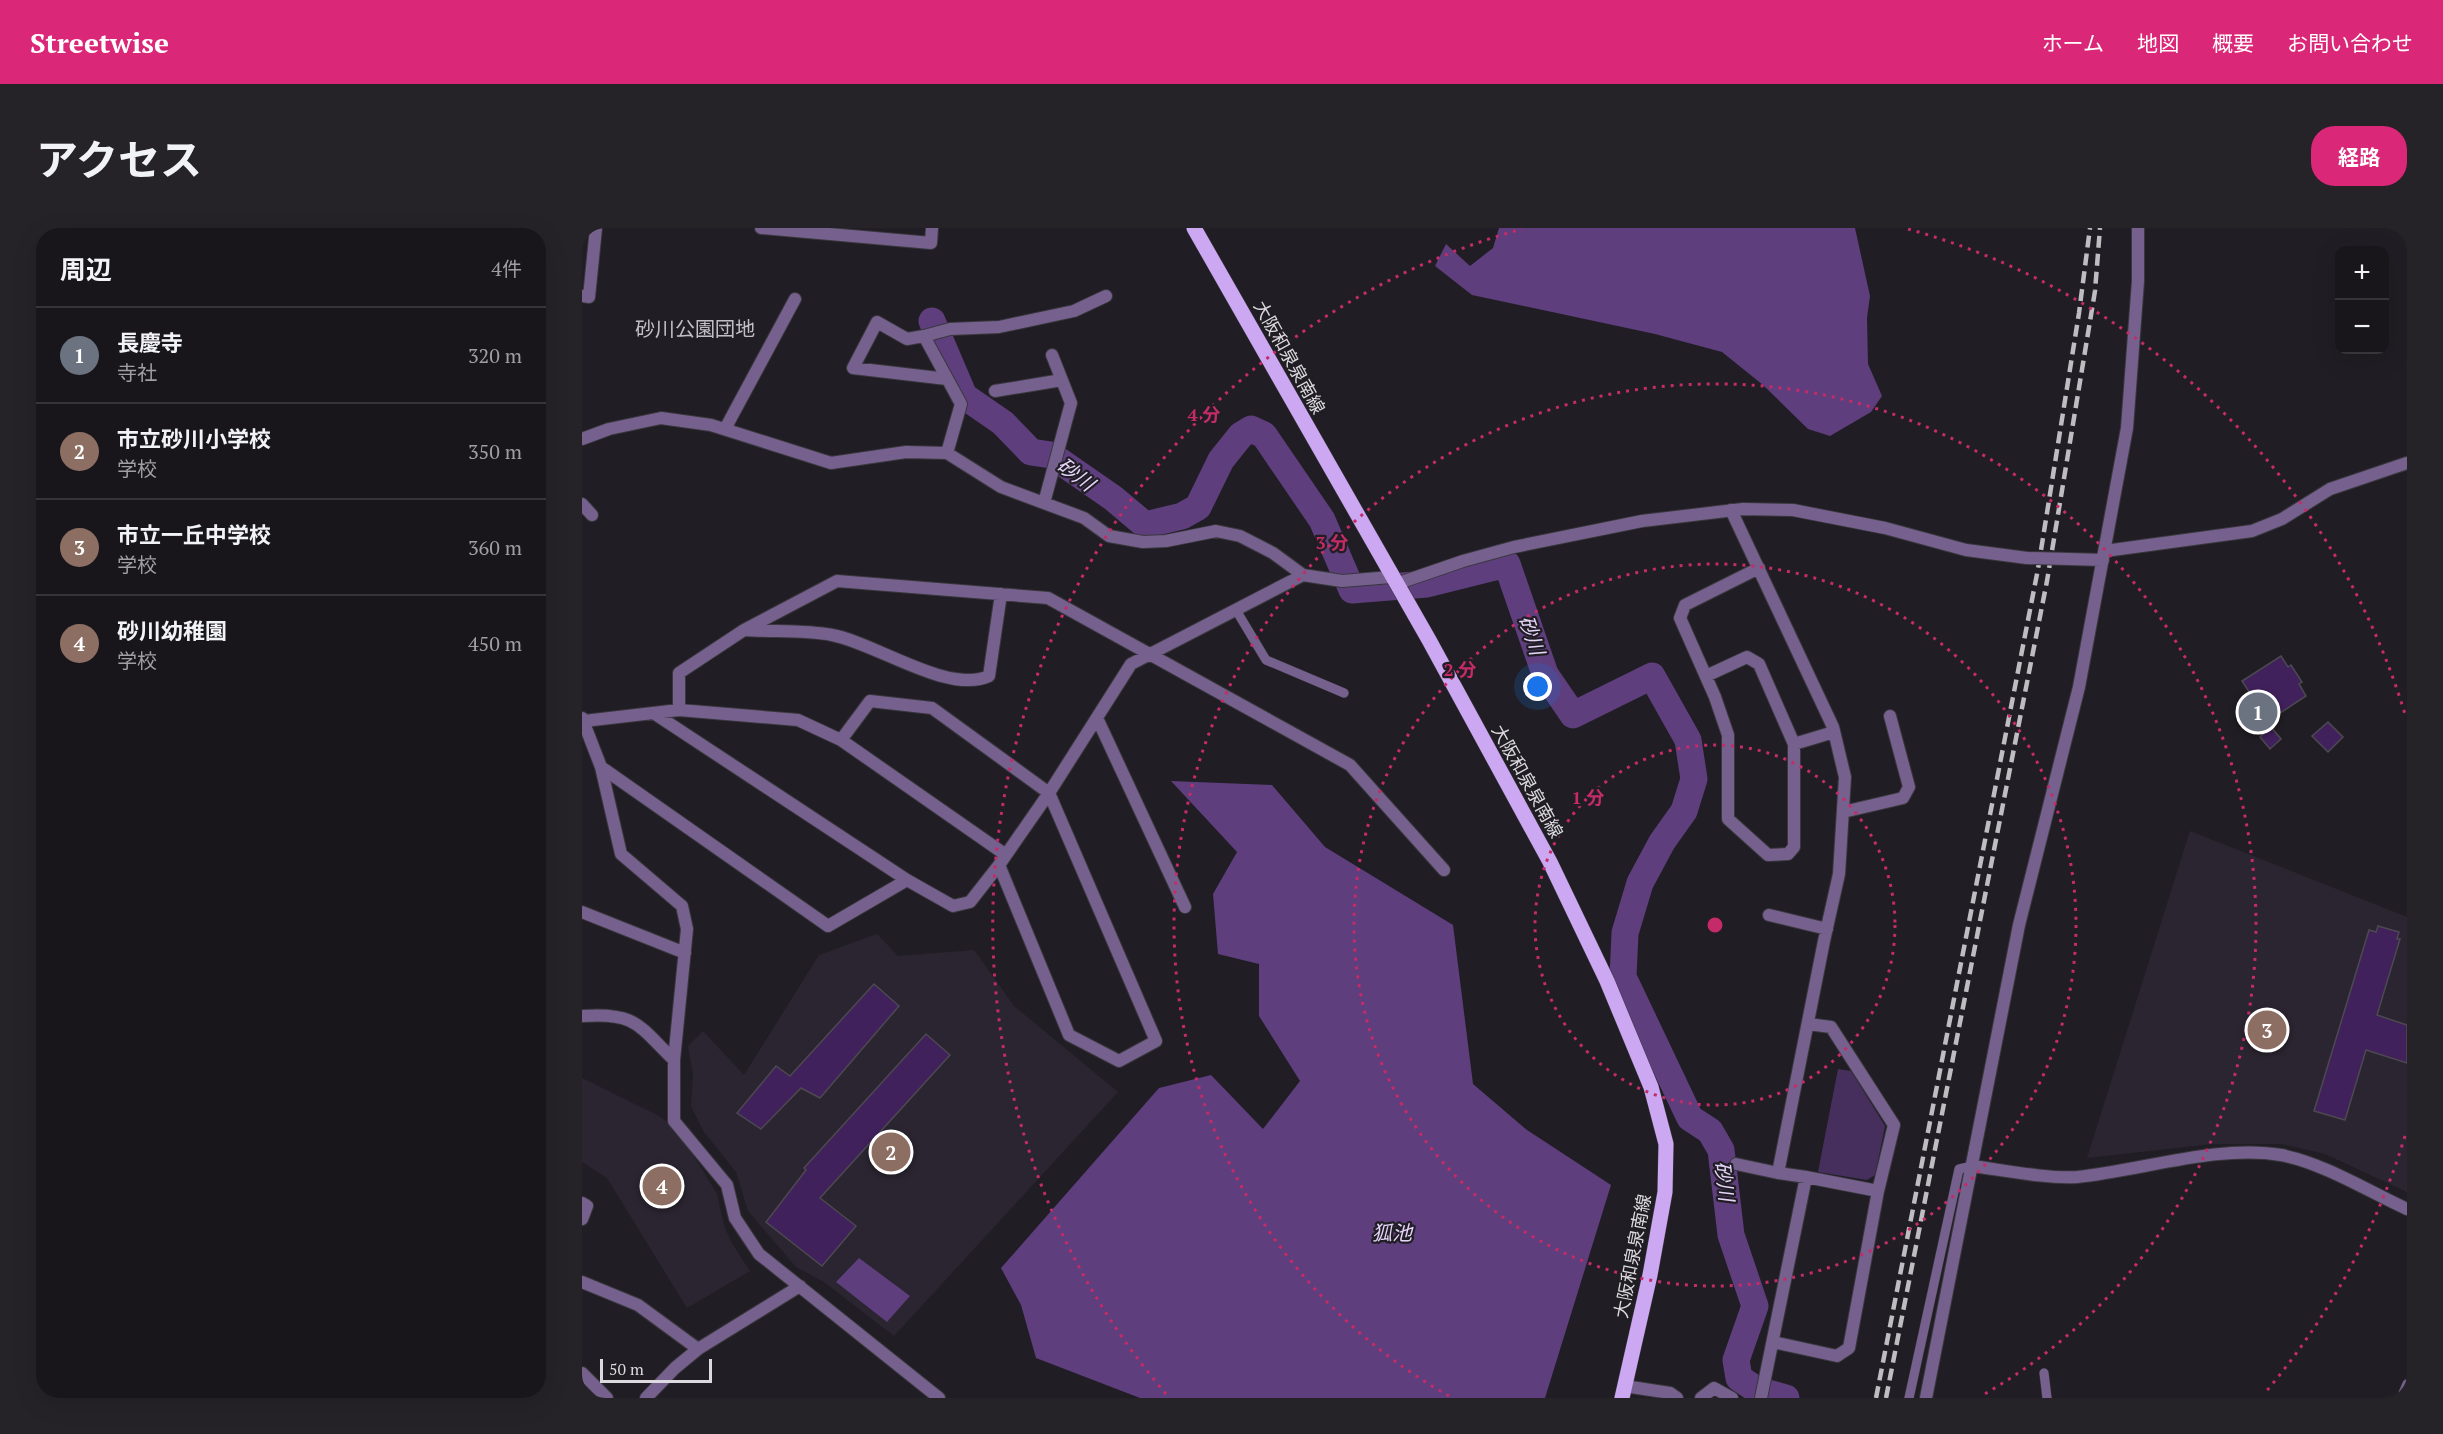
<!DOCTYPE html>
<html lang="ja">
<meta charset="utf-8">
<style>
body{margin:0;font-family:"PT Serif","Noto Sans JP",serif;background:#252328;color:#f1f3f6}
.controls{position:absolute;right:18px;top:18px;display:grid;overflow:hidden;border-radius:12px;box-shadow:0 6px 24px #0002}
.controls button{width:54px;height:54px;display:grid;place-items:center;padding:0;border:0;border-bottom:2px solid #36353a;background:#18161b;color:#f1f3f6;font:30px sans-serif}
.scale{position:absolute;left:18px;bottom:15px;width:112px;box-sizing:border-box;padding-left:6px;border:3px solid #dcdade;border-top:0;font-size:16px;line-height:21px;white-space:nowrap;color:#dcdade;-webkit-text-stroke:4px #201e24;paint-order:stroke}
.you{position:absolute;left:956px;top:459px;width:21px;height:21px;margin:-15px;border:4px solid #fff;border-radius:50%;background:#1a73e8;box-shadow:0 0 0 9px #1a73e833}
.badge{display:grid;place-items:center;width:39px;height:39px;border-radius:50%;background:#db2777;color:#fff;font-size:20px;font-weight:700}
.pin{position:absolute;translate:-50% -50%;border:3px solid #fff;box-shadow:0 2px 6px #0006}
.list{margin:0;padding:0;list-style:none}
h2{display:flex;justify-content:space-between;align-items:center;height:78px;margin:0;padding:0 24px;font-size:26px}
h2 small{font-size:20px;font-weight:400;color:#9f9fa3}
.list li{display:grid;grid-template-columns:39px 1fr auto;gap:18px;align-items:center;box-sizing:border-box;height:96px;padding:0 24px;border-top:2px solid #36353a}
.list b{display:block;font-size:22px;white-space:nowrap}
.list p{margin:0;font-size:20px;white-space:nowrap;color:#9f9fa3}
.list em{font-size:20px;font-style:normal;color:#9f9fa3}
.map{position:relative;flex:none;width:1825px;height:1170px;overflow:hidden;border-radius:24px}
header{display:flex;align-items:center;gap:36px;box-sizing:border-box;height:84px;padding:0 30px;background:#db2777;color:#fff}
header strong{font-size:28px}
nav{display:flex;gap:33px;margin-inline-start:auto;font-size:21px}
.intro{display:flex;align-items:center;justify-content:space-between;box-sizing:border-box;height:144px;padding:0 36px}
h1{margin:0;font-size:42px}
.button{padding:15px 27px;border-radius:24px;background:#db2777;color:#fff;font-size:21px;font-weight:700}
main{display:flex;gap:36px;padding:0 36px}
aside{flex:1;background:#18161b;border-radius:24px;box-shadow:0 6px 24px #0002}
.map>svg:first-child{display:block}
</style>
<header>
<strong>Streetwise</strong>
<nav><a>ホーム</a><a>地図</a><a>概要</a><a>お問い合わせ</a></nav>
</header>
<div class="intro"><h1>アクセス</h1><a class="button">経路</a></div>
<main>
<aside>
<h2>周辺<small>4件</small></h2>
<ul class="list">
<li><span class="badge" style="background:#6b7280">1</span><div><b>長慶寺</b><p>寺社</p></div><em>320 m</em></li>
<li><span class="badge" style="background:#8d6e63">2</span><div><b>市立砂川小学校</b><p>学校</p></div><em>350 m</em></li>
<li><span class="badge" style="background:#8d6e63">3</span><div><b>市立一丘中学校</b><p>学校</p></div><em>360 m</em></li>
<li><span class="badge" style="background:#8d6e63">4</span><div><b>砂川幼稚園</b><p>学校</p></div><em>450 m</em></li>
</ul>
</aside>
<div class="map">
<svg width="1825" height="1170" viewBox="0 0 1825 1170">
<rect width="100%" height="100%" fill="#201e24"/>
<path fill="#2b2531" d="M1608,603L1825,689V964L1743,926L1700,916H1629L1505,930Z
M295,706L316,728L392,722L432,778L536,864L312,1108L242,1054L214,1039L166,983L154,944L122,904L109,878L111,847L106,818L121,803L162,847L237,727Z
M0,850L77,888L96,902L135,966L142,998L151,1017L168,1043L105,1080L25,950L0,934Z"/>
<path fill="#462f5c" d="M1256,841L1269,843L1303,898L1293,947L1285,952L1236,944Z"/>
<path fill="#5e3e7c" d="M917,0H1273L1288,68L1285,90L1286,136L1300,168L1289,184L1248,208L1226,201L1181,157L1140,124L1073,106L890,67L853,38L864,16L888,38L911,20Z
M589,553L690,557L743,619L871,697L891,856L945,902L1029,957L963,1170H558L454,1130L439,1077L419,1040L577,860L629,847L681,901L718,853L677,788V736L636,726L631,666L655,624Z
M277,1030L328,1068L305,1094L254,1054Z"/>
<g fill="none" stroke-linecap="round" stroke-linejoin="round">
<path stroke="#5e3e7c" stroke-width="27" d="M350,93L382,168L421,195L449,224L469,227L531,270L563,297L600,288L616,279L639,232L659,207L669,201L682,207L740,292L770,362L845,356L925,336L963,446L991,487L1070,448L1106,512L1112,551L1102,583L1080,614L1058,655L1043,705L1041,749L1108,890L1128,903L1139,922L1149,1007L1173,1078L1154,1132L1157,1150L1175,1162L1204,1170"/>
</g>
<path fill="#41215c" stroke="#4c4950" stroke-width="1.5" d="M1699,428L1706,439L1709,437L1720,454L1717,456L1724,468L1686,493L1660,453Z
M1746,494L1761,509L1746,524L1730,508Z
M1689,499L1699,511L1688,521L1678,509Z
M1796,698L1817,704L1815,711H1818L1795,787L1825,797V835L1784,822L1763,892L1732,883L1787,702L1794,704Z
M292,756L317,778L238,870L219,860L179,901L155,885L194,838L208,848Z
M344,806L368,827L238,970L274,998L240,1038L184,994L224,942L222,940Z"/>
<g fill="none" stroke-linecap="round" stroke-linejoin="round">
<g stroke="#3a383e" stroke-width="10">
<path id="service" d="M654,382L684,432L762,465
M1462,1145L1465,1170
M1327,1170L1377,941L1390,938
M1819,1170L1825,1156"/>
</g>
<g stroke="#3a383e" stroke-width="14">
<path id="minor" d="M179,0L349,15L350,0
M0,68L7,69L14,0
M342,108L368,101L417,99L492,83L524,68
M413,163L480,152
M143,201L213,71
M0,211L27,201L79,190L129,197L249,235L324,224L365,225L419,259L502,290L527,308L561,314L584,313L634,303L658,308L691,325L721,347L760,353L809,349
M365,225L379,176L342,108L325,111L295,94L271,140L365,151
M462,275L489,175L470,127
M0,276L10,287
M1149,282L1251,499L1263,549L1257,646L1242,713L1196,945L1224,949L1179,1170
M1523,323L1670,303L1700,291L1748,261L1825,235
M163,402C192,404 223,402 250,407C294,415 366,467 407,448L419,366
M1124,448L1165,429L1177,436L1212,516V619L1206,626L1186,627L1146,591V507L1133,469L1098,390L1103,377L1177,340
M97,482V445L162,402L255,353L466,370L768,537L862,642
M73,486L325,652L371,678L388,674L417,637L467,565L549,436L721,347
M0,490L19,539L39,626L100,678L105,701L92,832V893L145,957L153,990L177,1026L357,1170
M515,490L603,679
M2,493L97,482L216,492L259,512L424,627
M259,512L288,473L350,480L467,565L574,813L537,833L487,807L417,637
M1212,516L1252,504
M19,539L246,698L325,652
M1261,584L1321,570L1327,559L1308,488
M0,684L103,725
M1187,687L1245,701
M0,788C54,784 56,797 92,832
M1154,936L1196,945
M1224,949L1296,963L1312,897L1249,799L1226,796
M0,975L5,978L0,991
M0,1054L56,1077L116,1121L218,1058
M1191,1114L1255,1128L1267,1120L1296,963
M0,1145L25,1170
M1042,1158L1088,1165L1095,1170
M64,1170L93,1140L116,1121
M1119,1170L1132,1160L1150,1170"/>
</g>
<g stroke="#3a383e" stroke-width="14">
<path id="tertiary" d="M1487,331L1521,332
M814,356L881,333L932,319L1060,293L1161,281L1211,282L1303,300L1384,322L1445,330
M1390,938C1420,942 1466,951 1495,949C1558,943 1636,916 1699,927C1741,935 1786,963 1825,981
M1344,1170L1437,697L1497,459L1545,200L1556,53V0"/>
</g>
<g stroke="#3a383e" stroke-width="16">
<path id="primary" d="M612,0L847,412L968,634L1025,753L1069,859L1084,916L1083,964L1068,1047L1040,1170"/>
</g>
<use href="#service" stroke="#76618e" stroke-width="9"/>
<use href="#minor" stroke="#76618e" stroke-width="12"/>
<use href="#tertiary" stroke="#76618e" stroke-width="12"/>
<use href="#primary" stroke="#cca7f2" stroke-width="15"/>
<path stroke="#bfbdc1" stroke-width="4.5" stroke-dasharray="12 6" stroke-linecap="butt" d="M1294,1170L1456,341L1497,85L1508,0
M1304,1170L1465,353L1513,63L1518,0"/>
<g stroke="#3a383e" stroke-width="14" stroke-linecap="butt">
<path id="tertiary-bridge" d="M1445,330L1487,331"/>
</g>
<use href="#tertiary-bridge" stroke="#76618e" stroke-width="12"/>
</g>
<g fill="none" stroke="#c52b68" stroke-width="3" stroke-dasharray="3 6">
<circle cx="1133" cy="697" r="180"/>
<circle cx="1133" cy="697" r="361"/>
<path d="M867 1168A541 541 0 1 1 1399 1168"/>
<path d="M1823 908A722 722 0 0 1 1682 1166M584 1166A722 722 0 0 1 940 1M1326 1A722 722 0 0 1 1823 486"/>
</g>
<g text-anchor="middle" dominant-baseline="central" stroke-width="4.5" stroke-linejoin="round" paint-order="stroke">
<g font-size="18" fill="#dcdade" stroke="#201e24">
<text transform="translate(708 129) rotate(61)">大阪和泉泉南線</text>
<text transform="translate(946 553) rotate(61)">大阪和泉泉南線</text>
<text transform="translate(1050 1028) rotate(-79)">大阪和泉泉南線</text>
</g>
<g font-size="20" fill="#c2bec6" stroke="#201e24">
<text x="113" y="100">砂川公園団地</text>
</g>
<g font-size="20" font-style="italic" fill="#e6d5fa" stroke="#201e24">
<text transform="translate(494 246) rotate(37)">砂川</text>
<text transform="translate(950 407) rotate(71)">砂川</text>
<text transform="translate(1143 953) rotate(83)">砂川</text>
<text x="810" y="1004">狐池</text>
</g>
</g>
<circle cx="1133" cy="697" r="9" fill="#c52b68" stroke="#201e24" stroke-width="3"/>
<g font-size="18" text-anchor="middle" font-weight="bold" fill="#c52b68" stroke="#201e24" stroke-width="4.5" stroke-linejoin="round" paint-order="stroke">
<text x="622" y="193">4 分</text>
<text x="750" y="321">3 分</text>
<text x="878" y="448">2 分</text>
<text x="1006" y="576">1 分</text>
</g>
</svg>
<div class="controls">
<button>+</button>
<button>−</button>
</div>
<div class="scale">50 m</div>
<div class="you"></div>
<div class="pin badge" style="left:1676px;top:484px;background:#6b7280">1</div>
<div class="pin badge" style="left:309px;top:924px;background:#8d6e63">2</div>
<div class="pin badge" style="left:1685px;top:802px;background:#8d6e63">3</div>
<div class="pin badge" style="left:80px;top:958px;background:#8d6e63">4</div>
</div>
</main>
